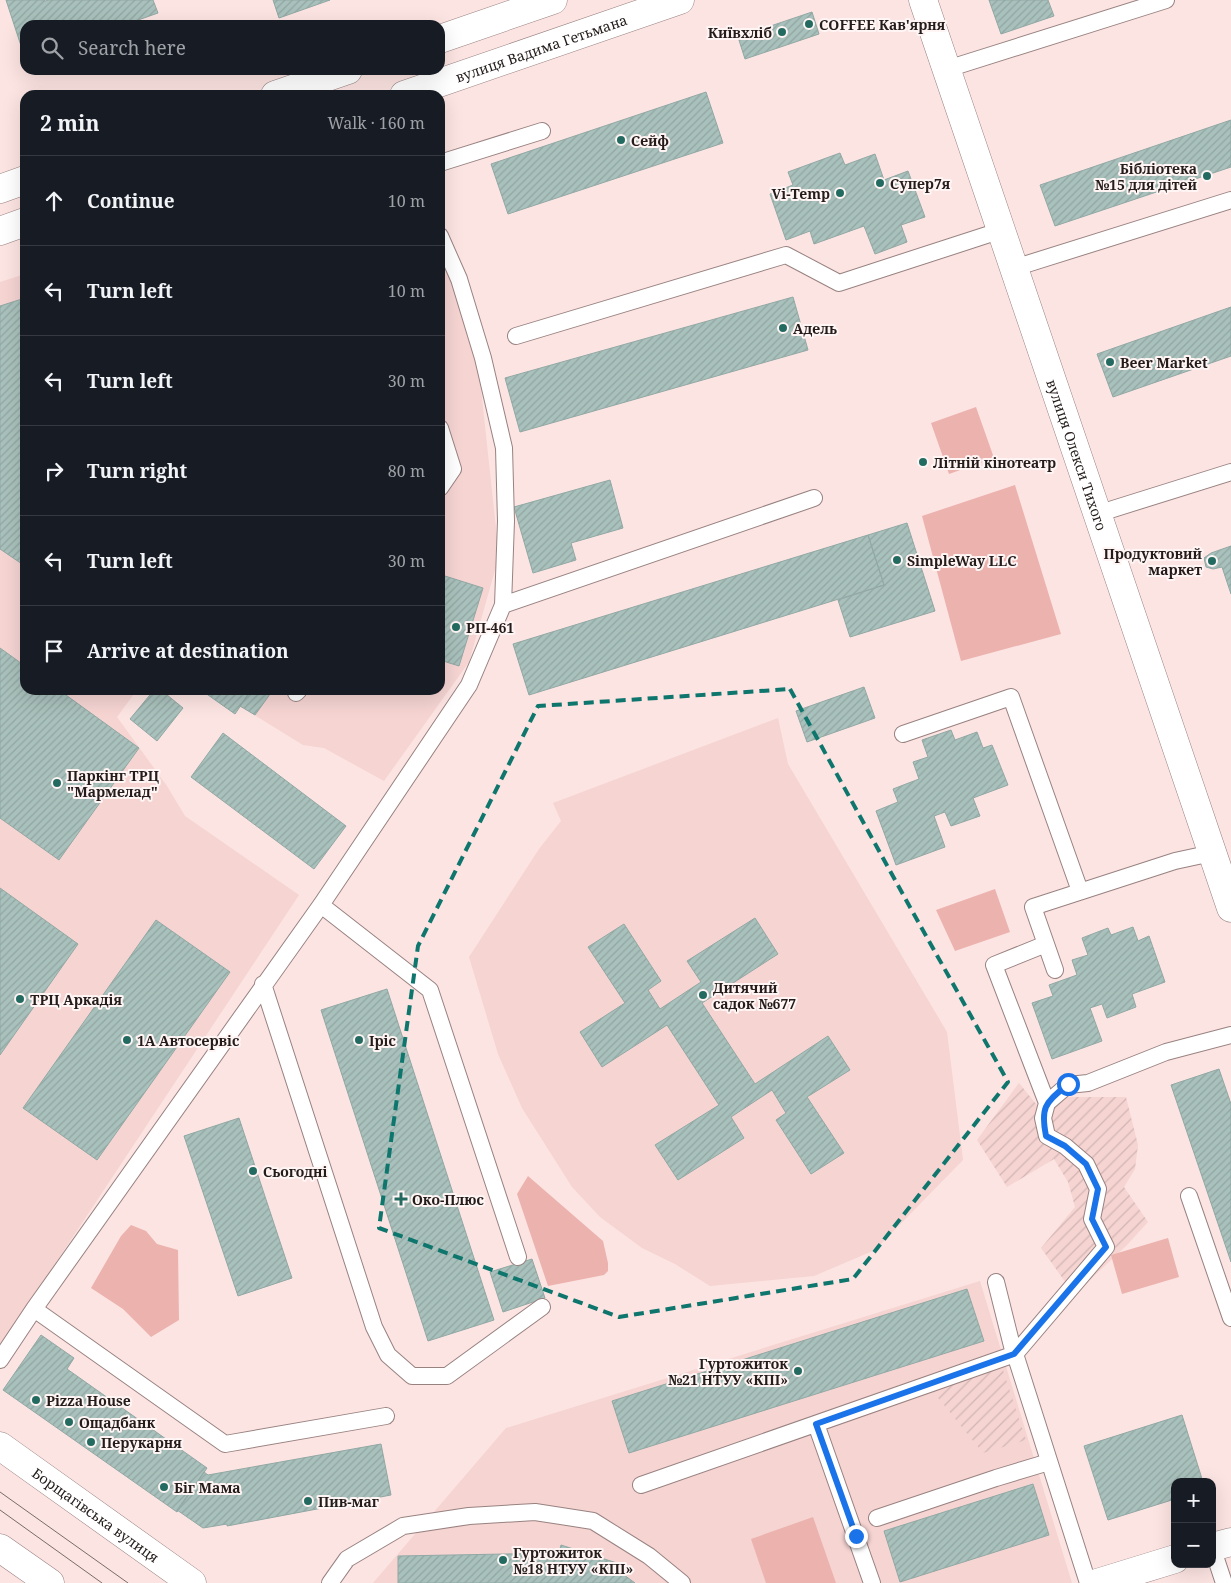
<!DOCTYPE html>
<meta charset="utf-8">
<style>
body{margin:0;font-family:"Noto Serif",serif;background:#242831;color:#f1f3f6}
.controls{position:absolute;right:15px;bottom:15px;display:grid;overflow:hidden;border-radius:10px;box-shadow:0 5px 20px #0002}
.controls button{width:45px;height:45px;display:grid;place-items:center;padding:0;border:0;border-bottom:1px solid #363941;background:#171b24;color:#f1f3f6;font:25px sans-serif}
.stop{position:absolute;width:15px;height:15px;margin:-11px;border:4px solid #1a73e8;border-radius:50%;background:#fff}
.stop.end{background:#1a73e8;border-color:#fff;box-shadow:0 1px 5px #0008}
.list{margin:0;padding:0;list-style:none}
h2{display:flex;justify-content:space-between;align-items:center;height:65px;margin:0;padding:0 20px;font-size:21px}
h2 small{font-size:16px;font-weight:400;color:#9ea1a6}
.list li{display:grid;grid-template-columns:32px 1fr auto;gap:15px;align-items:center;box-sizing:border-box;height:90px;padding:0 20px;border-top:1px solid #363941}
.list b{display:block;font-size:19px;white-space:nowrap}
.list em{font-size:16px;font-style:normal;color:#9ea1a6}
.icon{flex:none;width:28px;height:28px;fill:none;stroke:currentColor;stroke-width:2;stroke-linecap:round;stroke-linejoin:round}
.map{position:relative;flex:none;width:1231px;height:1583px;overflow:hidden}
.search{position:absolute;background:#171b24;box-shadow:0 5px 20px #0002;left:20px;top:20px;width:425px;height:55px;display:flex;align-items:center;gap:12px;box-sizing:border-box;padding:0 18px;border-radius:15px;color:#9ea1a6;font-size:19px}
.panel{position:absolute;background:#171b24;box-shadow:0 5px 20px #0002;left:20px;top:90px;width:425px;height:605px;border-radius:15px}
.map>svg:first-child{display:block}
</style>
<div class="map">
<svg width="1231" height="1583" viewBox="0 0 1231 1583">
<defs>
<pattern id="industrial-furrows" width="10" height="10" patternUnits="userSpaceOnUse" patternTransform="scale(1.25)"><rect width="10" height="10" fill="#f5d4d2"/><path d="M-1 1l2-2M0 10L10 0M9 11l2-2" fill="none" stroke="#d2b5b4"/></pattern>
<pattern id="building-hatch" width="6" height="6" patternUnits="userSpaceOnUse" patternTransform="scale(1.25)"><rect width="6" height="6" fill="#a9c1bc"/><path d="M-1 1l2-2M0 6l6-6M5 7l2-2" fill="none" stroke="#91a5a1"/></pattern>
</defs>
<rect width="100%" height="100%" fill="#fce4e2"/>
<path fill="#f5d4d2" d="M440,264L450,275L478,361L499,556L469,662L384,781L324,748L303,745L240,706L235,714L201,690H440Z
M25,274V690H137L117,717L167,786L185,816L299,895L0,1347V282Z
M778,718L788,764L947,1032L963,1160L875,1250L814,1276L710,1286L675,1264L642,1248L600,1217L572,1187L522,1108L498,1054L469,957L539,849L561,821L553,803Z
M980,1281L1072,1583H373L506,1428Z"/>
<path fill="url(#industrial-furrows)" d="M1019,1083L1041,1110L1068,1097H1126L1138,1145L1135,1169L1124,1187L1148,1222L1127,1245L1076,1293L1066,1283L1041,1248L1075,1207L1068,1182L1054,1159L1007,1187L977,1140Z
M1001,1364L1026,1440L983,1453L930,1388Z"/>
<path fill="#ecb2ae" d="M976,407L994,458L949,474L931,423Z
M1015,485L1061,634L961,661L922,516Z
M995,889L1010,932L955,951L936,910Z
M528,1176L603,1241L608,1263V1271L604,1275L548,1286L517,1194Z
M131,1225L146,1231L157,1244L178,1250L179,1320L151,1337L123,1309L91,1288L121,1236Z
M1168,1238L1179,1277L1122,1294L1111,1255Z
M813,1517L836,1583H766L751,1539Z"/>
<path fill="url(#building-hatch)" stroke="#91a8a4" d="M6,0H44L45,1L49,0H153L158,13L124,25H25V58Z
M273,0H330L279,18Z
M989,0H1048L1054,16L1001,34Z
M812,12L819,34L745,59L738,37Z
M706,92L723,143L508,214L491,164Z
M1231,120V167L1055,226L1040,185Z
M840,153L845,165L875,154L884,180L908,171L925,217L901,225L907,242L875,254L864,226L814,244L810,231L786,240L770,194L793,185L788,172Z
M793,297L808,350L520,432L505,378Z
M25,298V566L0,549V306Z
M1231,307V356L1113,397L1097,354Z
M610,480L623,528L571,543L576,560L533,573L514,507Z
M907,523L935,611L850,637L838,600L884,585L868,535Z
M868,535L884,585L529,695L513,644Z
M1231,546V594L1222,567L1213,569L1206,567L1204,558L1211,553Z
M445,576L483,588L459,666L440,660V594Z
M0,648L25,666V690H59L139,748L59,860L0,818Z
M864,687L875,718L807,742L796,711Z
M154,690H161L183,708L157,741L130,719Z
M201,690H251L235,714Z
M251,690H273L255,715L240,706Z
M951,730L955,740L977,732L983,748L992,745L1008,785L973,798L980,816L951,826L945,812L934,816L945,847L896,865L876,811L898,802L893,789L919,779L913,762L928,757L922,740Z
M223,733L346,826L314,869L191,777Z
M0,888L78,944L0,1055Z
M755,918L778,954L702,1003L755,1084L828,1036L850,1070L807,1097L844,1153L811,1174L776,1120L786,1113L772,1090L731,1117L744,1138L678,1180L655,1145L719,1105L667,1025L602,1067L580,1032L625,1003L588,947L624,924L661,981L648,990L660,1009L701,982L687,961Z
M156,920L230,972L97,1160L23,1108Z
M1133,927L1138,941L1149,936L1165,982L1132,994L1136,1007L1107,1018L1102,1004L1090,1008L1102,1041L1052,1059L1032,1003L1053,996L1049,985L1077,975L1072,960L1088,955L1082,938L1108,928L1111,935Z
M387,989L494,1320L428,1341L321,1010Z
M1219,1069L1231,1104V1262L1171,1085Z
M239,1118L292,1278L238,1296L184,1136Z
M532,1259L545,1298L503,1312L490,1272Z
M967,1289L984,1341L629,1453L612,1401Z
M41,1335L74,1358L67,1369L207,1468L177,1512L3,1390Z
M1182,1415L1203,1482H1175V1499L1108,1520L1084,1446Z
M381,1444L391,1495L227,1526V1524L203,1528L177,1510L204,1472L208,1475Z
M1033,1484L1049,1535L900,1582L884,1531Z
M561,1545L623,1565L620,1572L635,1583H398V1556L559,1553Z"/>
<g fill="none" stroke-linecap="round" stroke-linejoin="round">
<g stroke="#988280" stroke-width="18">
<path id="service" d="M947,69L1166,0
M440,163L542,131
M440,236L459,279L483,358L504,448L506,521L503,605
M1014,268L1231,200
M516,336L786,255L839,283L1002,230
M440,428L453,469L440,488
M1097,514L1231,472
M296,693L299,690
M903,734L1011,697L1080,891
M321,905L430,990L518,1257
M1046,944L994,965L1047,1103
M1055,970L1033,907L1175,861L1212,853
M263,984L374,1327L388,1355L412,1376H447L542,1307
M1189,1196L1231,1318
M996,1282L1014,1354
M34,1309L225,1444L386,1416
M1015,1354L1106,1247L1092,1219L1098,1189L1086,1164L1065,1146L1047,1136L1043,1118L1047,1103L1068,1085L1088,1083L1166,1052L1231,1035
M0,1360L34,1309L321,905L469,685L503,605L814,498
M816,1424L872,1583
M641,1485L1015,1354L1088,1583
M877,1518L996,1478L1049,1462
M1212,1547L1224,1583
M330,1583L347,1559L403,1526L469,1516L535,1512L593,1521L649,1556L682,1583"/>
</g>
<g stroke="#988280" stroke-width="29">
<path id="minor" d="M1212,1547L1231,1542
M1097,1583L1175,1559"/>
</g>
<g stroke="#988280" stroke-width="29">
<g id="tertiary">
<path id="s1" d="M923,0L1231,908"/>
</g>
</g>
<g stroke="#988280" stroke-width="29">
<g id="primary">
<path d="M440,39L553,0"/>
<path d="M275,95L348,70"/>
<path id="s2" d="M404,95L680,0"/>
<path d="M0,189L25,180"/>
<path d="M0,231L25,222"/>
<path id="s3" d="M0,1446L192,1583"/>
<path d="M0,1548L50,1583"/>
</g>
</g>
<use href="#service" stroke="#fff" stroke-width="16"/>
<use href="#minor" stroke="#fff" stroke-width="28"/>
<use href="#tertiary" stroke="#fff" stroke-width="28"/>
<use href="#primary" stroke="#fff" stroke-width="28"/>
<path stroke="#796b69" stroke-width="1" d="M0,1492L128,1583
M0,1510L102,1583"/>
</g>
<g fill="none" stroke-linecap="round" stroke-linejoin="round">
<path stroke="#1a73e8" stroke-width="6" d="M856,1536L816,1424L1014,1354L1106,1247L1092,1219L1098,1189L1086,1164L1065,1146L1046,1136C1040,1106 1046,1103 1068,1084"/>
</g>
<path fill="none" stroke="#0f766e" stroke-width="4" stroke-dasharray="10 6" stroke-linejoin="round" d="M790,689L911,909L1008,1082L853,1279L619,1317L379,1228L418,946L538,706Z"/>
<g fill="#236b61" stroke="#fff5f4" stroke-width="2">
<circle cx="809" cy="24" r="5"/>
<circle cx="782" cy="32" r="5"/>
<circle cx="621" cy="140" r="5"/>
<circle cx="1207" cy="176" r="5"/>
<circle cx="880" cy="183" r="5"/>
<circle cx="840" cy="193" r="5"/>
<circle cx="783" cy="328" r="5"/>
<circle cx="1110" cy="362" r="5"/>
<circle cx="923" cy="462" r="5"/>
<circle cx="897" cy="560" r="5"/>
<circle cx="1212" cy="561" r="5"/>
<circle cx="456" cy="627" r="5"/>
<circle cx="57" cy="783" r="5"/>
<circle cx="703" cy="995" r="5"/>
<circle cx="20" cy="999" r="5"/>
<circle cx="127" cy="1040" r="5"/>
<circle cx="359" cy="1040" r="5"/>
<circle cx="253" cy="1171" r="5"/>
<path d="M398.5 1191.5h5v5h5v5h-5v5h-5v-5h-5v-5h5z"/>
<circle cx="798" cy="1371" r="5"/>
<circle cx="36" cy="1400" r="5"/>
<circle cx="69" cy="1422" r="5"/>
<circle cx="91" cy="1442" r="5"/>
<circle cx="164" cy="1487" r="5"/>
<circle cx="308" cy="1501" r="5"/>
<circle cx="503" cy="1560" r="5"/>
</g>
<g text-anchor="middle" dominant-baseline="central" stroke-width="4" stroke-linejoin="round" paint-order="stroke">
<g font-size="14" font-weight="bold" fill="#241c1b" stroke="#fff5f4" text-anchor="start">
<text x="819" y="24">COFFEE Кав'ярня</text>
<text x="772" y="32" text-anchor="end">Київхліб</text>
<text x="631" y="140">Сейф</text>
<text x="1197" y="168" text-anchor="end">Бібліотека<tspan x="1197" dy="16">№15 для дітей</tspan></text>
<text x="890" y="183">Супер7я</text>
<text x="830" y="193" text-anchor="end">Vi-Temp</text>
<text x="793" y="328">Адель</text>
<text x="1120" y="362">Beer Market</text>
<text x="933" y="462">Літній кінотеатр</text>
<text x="1202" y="553" text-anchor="end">Продуктовий<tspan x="1202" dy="16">маркет</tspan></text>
<text x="907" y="560">SimpleWay LLC</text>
<text x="466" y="627">РП-461</text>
<text x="67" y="775">Паркінг ТРЦ<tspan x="67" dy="16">"Мармелад"</tspan></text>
<text x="713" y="987">Дитячий<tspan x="713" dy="16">садок №677</tspan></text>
<text x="30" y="999">ТРЦ Аркадія</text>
<text x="137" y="1040">1А Автосервіс</text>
<text x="369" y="1040">Іріс</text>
<text x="263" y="1171">Сьогодні</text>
<text x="412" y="1199">Око-Плюс</text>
<text x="788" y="1363" text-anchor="end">Гуртожиток<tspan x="788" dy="16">№21 НТУУ «КПІ»</tspan></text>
<text x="46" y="1400">Pizza House</text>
<text x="79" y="1422">Ощадбанк</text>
<text x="101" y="1442">Перукарня</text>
<text x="174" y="1487">Біг Мама</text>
<text x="318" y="1501">Пив-маг</text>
<text x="513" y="1552">Гуртожиток<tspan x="513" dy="16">№18 НТУУ «КПІ»</tspan></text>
</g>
<g font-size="14" fill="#241c1b" stroke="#fff5f4">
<text stroke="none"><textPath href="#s2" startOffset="145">вулиця Вадима Гетьмана</textPath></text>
<text stroke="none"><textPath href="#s1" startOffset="480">вулиця Олекси Тихого</textPath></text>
<text stroke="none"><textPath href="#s3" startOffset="118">Борщагівська вулиця</textPath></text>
</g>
</g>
</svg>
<div class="controls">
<button>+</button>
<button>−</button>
</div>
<div class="stop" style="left:1068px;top:1084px"></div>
<div class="stop end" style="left:856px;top:1536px"></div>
<div class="search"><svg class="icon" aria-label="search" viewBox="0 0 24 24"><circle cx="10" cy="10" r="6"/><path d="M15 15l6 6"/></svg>Search here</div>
<section class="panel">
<h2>2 min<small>Walk · 160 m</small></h2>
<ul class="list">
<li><svg class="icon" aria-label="ahead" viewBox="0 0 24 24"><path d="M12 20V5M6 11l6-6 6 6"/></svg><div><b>Continue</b></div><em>10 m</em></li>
<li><svg class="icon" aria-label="left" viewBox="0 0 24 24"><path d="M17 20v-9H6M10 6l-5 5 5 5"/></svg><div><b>Turn left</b></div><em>10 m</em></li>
<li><svg class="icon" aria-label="left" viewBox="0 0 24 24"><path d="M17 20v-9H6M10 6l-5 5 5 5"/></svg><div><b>Turn left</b></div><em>30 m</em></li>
<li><svg class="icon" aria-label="right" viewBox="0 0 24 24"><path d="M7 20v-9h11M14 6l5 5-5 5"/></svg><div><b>Turn right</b></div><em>80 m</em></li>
<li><svg class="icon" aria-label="left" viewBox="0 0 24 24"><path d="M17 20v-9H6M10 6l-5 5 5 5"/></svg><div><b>Turn left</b></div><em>30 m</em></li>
<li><svg class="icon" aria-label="arrive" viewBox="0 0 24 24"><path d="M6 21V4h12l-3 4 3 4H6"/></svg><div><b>Arrive at destination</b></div></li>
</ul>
</section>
</div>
